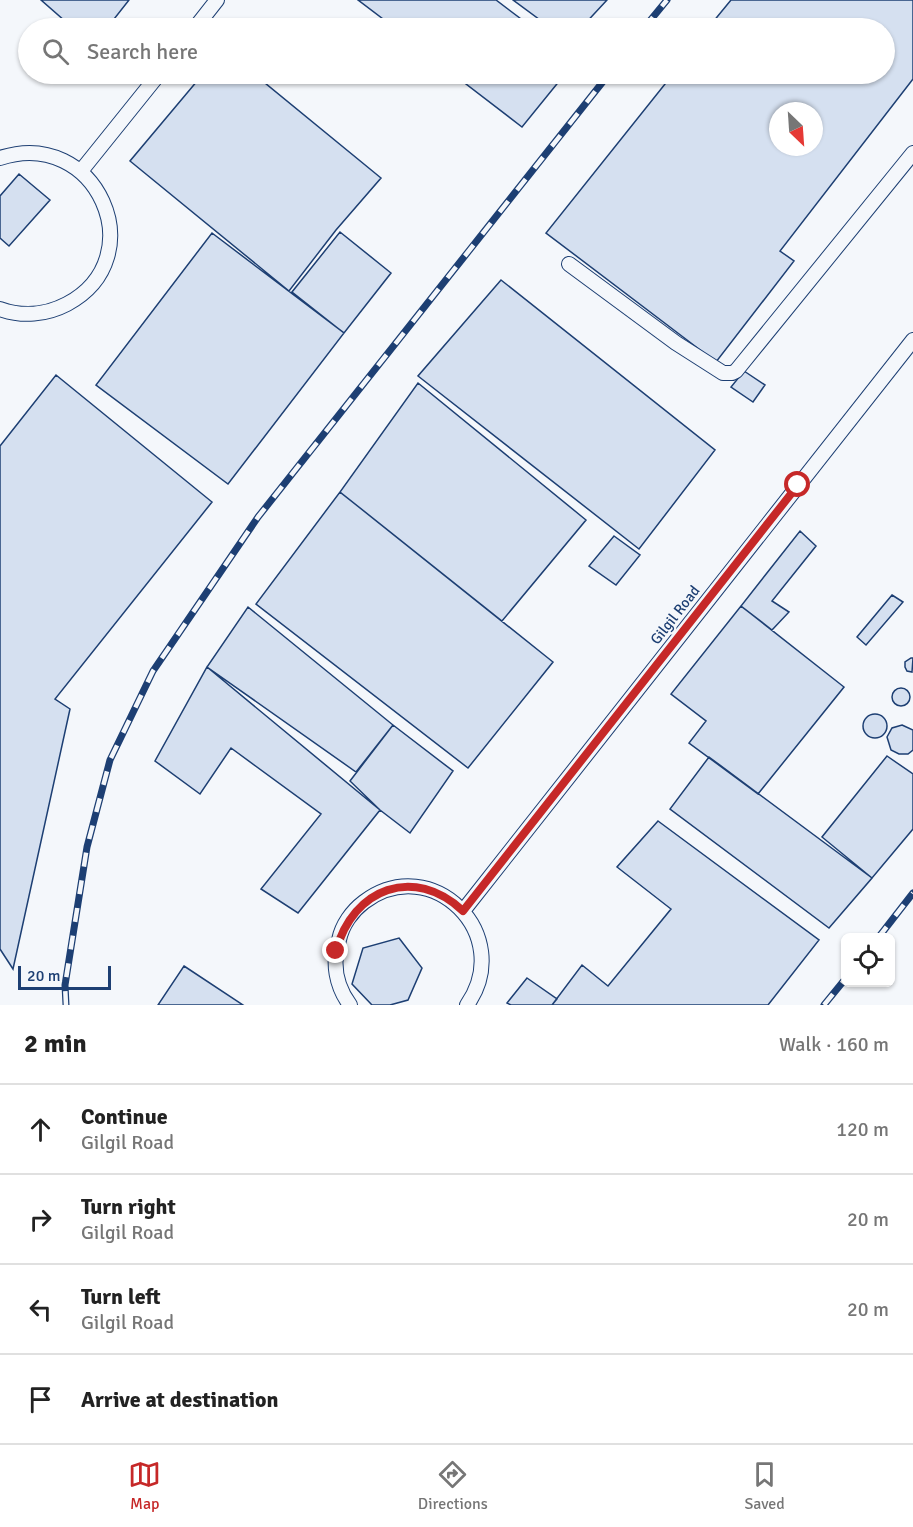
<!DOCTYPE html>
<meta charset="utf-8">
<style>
body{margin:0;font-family:Signika,sans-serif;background:#f2f2f2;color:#222}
.controls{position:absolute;right:18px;bottom:18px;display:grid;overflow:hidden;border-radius:9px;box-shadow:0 2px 4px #0004}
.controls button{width:54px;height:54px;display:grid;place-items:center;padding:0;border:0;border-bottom:2px solid #e0e0e0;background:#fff;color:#222;font:30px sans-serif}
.compass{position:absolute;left:769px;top:102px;width:54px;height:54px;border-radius:50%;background:#fff;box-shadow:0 2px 4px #0004;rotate:155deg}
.scale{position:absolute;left:18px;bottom:15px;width:93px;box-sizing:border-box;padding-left:6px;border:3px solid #1d3f73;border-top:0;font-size:16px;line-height:21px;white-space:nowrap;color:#1d3f73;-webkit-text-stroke:4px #f4f7fb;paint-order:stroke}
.stop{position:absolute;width:18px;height:18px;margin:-14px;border:4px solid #c62828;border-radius:50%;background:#fff}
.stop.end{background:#c62828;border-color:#fff;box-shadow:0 2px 6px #0008}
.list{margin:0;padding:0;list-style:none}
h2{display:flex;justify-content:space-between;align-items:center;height:78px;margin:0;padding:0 24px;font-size:26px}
h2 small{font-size:20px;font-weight:400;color:#767676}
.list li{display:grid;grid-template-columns:39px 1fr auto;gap:18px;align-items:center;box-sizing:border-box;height:90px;padding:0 24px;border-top:2px solid #e0e0e0}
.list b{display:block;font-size:22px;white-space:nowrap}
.list p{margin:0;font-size:20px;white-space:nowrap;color:#767676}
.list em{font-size:20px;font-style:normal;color:#767676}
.icon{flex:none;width:33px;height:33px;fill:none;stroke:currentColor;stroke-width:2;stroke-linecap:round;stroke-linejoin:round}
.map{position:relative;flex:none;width:913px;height:1005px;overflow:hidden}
.search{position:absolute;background:#fff;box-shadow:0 2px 4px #0004;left:18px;right:18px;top:18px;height:66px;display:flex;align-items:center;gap:15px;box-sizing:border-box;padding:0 21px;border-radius:33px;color:#767676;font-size:22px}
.sheet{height:438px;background:#fff}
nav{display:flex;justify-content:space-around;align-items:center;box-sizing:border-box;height:84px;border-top:2px solid #e0e0e0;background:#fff;font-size:16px;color:#767676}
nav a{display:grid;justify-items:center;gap:3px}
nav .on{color:#c62828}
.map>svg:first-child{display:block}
</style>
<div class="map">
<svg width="913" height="1005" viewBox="0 0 913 1005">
<rect width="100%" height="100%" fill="#f4f7fb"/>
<path fill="#d5e0f0" stroke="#1d3f73" stroke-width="1.5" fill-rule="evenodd" d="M41,0H129L107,28H73Z
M358,0H496L533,28H395Z
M513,0H607L581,28H551Z
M731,0H913V79L780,251L794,261L716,362L546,233L673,74H884V28H708ZM778,111H814V147H778Z
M203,74H254L381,178L336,230L289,291L130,161Z
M453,74H565L522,127Z
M19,174L50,200L9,246L0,238V196Z
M340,232L391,273L344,333L292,292Z
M212,233L344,333L228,484L96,385Z
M501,280L715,450L639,549L418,376Z
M744,371L765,385L753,402L731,387Z
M56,375L212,502L55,699L70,709L13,969L0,949V446Z
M418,383L586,520L502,621L340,492Z
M340,492L553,662L468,768L256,604Z
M800,531L816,546L772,601L789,612L772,630L741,606Z
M614,536L640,555L616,585L589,566Z
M892,595L903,602L866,645L857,637Z
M741,606L844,687L758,794L689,743L706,721L671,694Z
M248,607L393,725L356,772L207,667Z
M911,658H913L912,672L907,671L905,667V662Z
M207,667L380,810L298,913L261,889L321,814L231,748L200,794L155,761Z
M892 697a9 9 0 1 1 18 0a9 9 0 1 1-18 0Z
M863 726a12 12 0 1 1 24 0a12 12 0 1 1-24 0Z
M393,725L453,771L410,833L380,810L350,781Z
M902,725L913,730V750L908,754H899L891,750L887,737L892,728Z
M887,756L913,774V829L872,878L822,837Z
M709,757L872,878L829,928L670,809Z
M658,821L819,940L768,1005H552L582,965L608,986L671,909L617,867Z
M399,938L422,968L408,1000L390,1005H372L352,984L363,948Z
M184,966L243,1005H158Z
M527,978L557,999L552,1005H511L507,1003Z"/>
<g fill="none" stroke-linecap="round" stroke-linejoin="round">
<g stroke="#1d3f73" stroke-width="16">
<path id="lane" d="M195,28L217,0
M0,158C96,126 155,257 67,304C46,315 22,317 0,309
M81,171L159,74
M569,264L676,343L723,373H732L736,371L913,153
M463,911L913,340
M350,1005C336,986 332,963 339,940C342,925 352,911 364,902C432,851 516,935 467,1005"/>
</g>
<use href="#lane" stroke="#f4f7fb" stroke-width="14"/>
<g stroke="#1d3f73" stroke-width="7">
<path id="rail" d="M644,28L667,0
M878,938L913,893
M66,1005L65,985L87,847L110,760L153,671L258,517L609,74
M824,1005L846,978"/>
</g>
<use href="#rail" stroke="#f4f7fb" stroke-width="4.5" stroke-dasharray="14" stroke-linecap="butt"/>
</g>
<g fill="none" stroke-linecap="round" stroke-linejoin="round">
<path stroke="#c62828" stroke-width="8" d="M336,951C353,888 414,865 463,911L798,485"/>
</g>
<g text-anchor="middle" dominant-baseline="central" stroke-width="4.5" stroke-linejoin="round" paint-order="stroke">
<g font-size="15" fill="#1d3f73" stroke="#f4f7fb">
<text transform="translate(675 615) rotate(-52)">Gilgil Road</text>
</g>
</g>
</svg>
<div class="controls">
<button><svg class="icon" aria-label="locate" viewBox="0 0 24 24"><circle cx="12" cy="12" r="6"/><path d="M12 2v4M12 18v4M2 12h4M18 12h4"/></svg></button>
</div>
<svg class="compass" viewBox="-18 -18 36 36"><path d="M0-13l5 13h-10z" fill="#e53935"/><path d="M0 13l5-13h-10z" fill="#767676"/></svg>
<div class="scale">20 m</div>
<div class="stop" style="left:798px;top:485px"></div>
<div class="stop end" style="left:336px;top:951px"></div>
<div class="search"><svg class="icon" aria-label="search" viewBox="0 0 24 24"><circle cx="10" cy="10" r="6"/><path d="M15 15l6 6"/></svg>Search here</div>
</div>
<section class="sheet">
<h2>2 min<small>Walk · 160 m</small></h2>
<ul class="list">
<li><svg class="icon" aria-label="ahead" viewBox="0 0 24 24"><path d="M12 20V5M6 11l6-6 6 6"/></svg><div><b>Continue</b><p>Gilgil Road</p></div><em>120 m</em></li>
<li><svg class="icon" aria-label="right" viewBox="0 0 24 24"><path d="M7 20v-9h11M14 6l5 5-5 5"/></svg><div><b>Turn right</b><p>Gilgil Road</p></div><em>20 m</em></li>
<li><svg class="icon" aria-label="left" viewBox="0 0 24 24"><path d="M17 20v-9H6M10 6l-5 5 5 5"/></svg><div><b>Turn left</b><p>Gilgil Road</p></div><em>20 m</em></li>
<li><svg class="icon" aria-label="arrive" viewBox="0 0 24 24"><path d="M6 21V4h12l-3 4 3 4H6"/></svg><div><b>Arrive at destination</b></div></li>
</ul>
</section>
<nav>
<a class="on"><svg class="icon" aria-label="map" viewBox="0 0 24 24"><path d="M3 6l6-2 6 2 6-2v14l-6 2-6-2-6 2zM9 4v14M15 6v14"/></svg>Map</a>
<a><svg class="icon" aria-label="directions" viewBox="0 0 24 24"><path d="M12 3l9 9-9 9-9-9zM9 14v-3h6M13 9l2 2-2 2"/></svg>Directions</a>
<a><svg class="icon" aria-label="saved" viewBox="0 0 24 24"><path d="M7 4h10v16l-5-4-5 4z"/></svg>Saved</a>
</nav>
